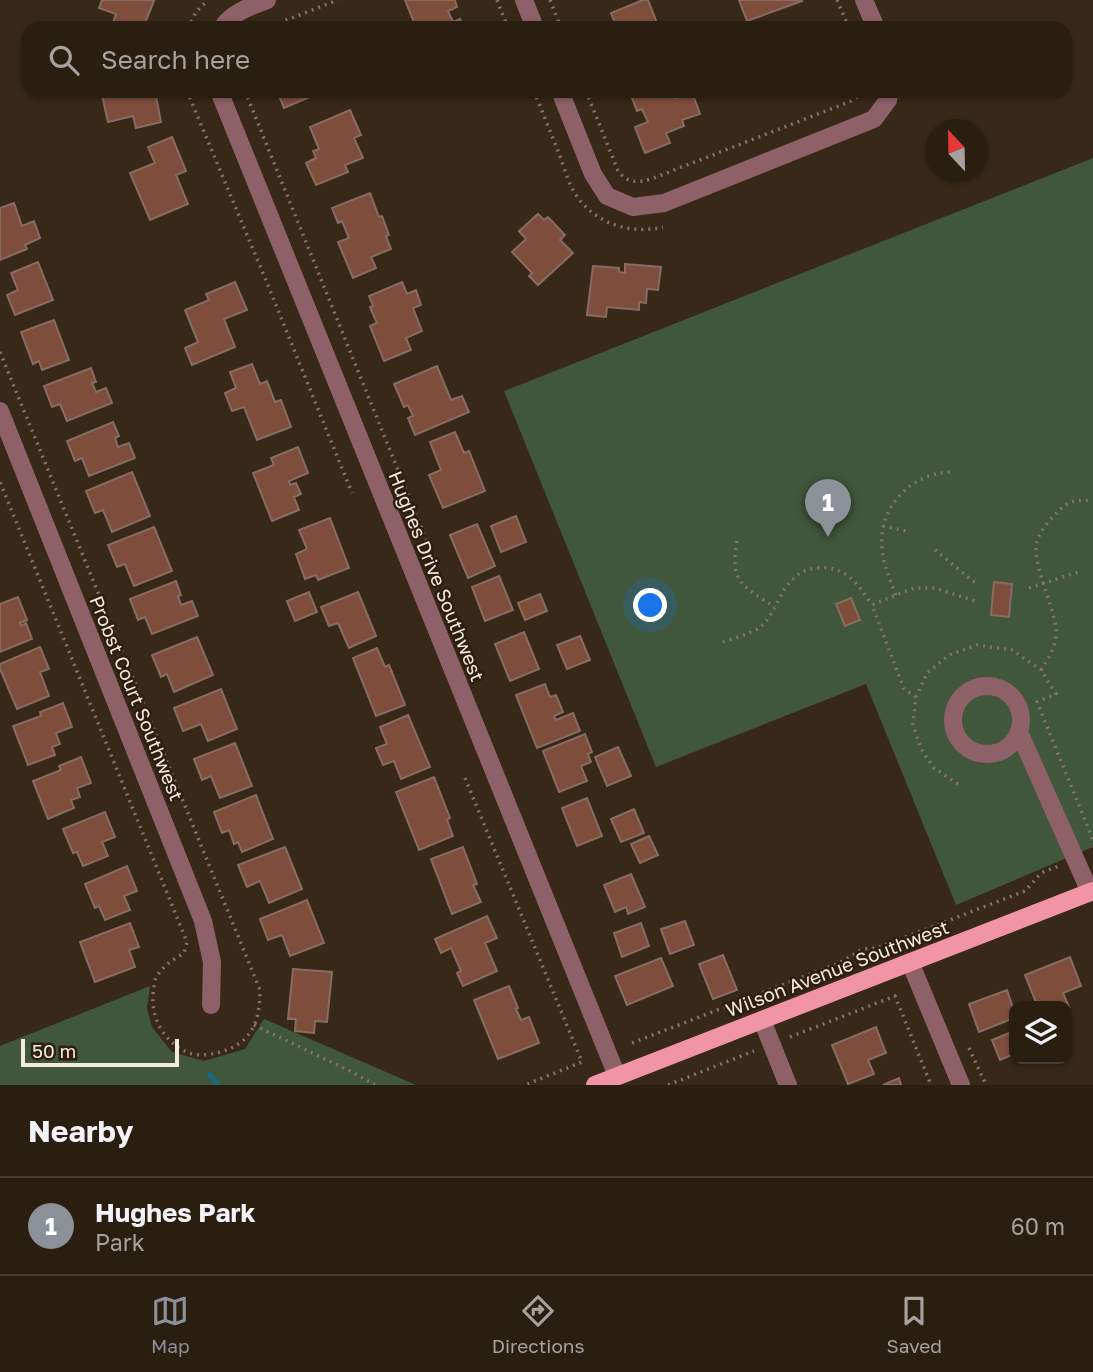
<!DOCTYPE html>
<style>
body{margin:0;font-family:"Golos Text",sans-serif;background:#362b1f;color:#f1f3f6}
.controls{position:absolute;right:21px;bottom:21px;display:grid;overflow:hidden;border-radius:14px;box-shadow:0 2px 5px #0004}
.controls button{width:63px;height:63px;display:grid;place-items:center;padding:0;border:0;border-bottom:2px solid #463c31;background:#2a1e11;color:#f1f3f6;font:35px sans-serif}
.compass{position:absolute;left:925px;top:119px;width:63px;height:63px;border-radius:50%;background:#2a1e11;box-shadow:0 2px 5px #0004;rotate:338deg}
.scale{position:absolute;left:21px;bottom:18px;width:158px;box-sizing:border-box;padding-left:7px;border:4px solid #f4e9de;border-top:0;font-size:19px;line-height:24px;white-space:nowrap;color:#f4e9de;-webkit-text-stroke:5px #2e1e0e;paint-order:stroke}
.you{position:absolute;left:651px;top:606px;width:24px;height:24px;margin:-18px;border:5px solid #fff;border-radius:50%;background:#1a73e8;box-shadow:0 0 0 10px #1a73e833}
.badge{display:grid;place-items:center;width:46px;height:46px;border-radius:50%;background:#8c9099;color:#fff;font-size:23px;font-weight:700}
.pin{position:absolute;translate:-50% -58px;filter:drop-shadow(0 2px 4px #0008)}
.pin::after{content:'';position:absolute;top:37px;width:24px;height:21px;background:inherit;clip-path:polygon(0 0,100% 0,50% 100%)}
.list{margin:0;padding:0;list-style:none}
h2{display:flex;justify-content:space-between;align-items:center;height:91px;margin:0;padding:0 28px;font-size:30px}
h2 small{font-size:23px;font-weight:400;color:#a5a29f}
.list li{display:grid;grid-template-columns:46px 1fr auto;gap:21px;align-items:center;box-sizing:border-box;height:98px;padding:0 28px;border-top:2px solid #463c31}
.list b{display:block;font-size:26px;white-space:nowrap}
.list p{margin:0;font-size:23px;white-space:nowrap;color:#a5a29f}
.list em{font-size:23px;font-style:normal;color:#a5a29f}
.icon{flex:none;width:38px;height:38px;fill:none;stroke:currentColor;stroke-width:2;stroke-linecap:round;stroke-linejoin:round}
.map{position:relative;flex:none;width:1093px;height:1085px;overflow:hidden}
.search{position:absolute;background:#2a1e11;box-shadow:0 2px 5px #0004;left:21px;right:21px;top:21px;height:77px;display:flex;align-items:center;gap:18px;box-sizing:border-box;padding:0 24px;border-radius:21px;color:#a5a29f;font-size:26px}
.sheet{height:189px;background:#2a1e11}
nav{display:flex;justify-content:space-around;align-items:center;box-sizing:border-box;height:98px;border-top:2px solid #463c31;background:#2a1e11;font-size:19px;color:#a5a29f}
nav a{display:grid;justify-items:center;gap:4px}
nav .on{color:#8c9099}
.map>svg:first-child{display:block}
</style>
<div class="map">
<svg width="1093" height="1085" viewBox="0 0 1093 1085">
<rect width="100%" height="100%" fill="#382817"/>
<path fill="#40573b" d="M1093,158V847L956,905L866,684L656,767L504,391Z
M150,986L147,1009L152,1027L172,1052L204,1061L245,1049L264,1019L416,1085H0V1046Z"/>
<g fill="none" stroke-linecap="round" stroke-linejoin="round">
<path stroke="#1f6879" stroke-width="6" d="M210,1075L218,1085"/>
</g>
<path fill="#7f4d3c" stroke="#876c63" stroke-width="2" d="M102,0H152L154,1L143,28H111L116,14L99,8Z
M405,0H455L457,7L448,11L453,22L460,19L464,28H407L415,25Z
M643,0H648L659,28H617L611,13Z
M739,0H801L802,1L747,21Z
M101,91H155L161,122L136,128L133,116L108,122Z
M277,91H324L284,108Z
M635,91H672L675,98L692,92L700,114L682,120L684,126L666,133L670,143L645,153L635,127L648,122L642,109L637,111L632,98L637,96Z
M350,110L361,135L354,138L363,158L345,165L348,172L316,185L306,163L316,158L313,151L319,149L310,127Z
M172,137L186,171L176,175L188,204L150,220L130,173L155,163L148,147Z
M370,193L379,217L382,216L389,235L386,236L391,249L371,257L376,268L353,278L338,242L349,238L342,221L338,223L332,208Z
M14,203L22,226L34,221L40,238L25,245L27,249L0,260V208Z
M538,214L544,220L548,217L565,235L560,240L573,253L538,285L529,276L532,273L512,252L526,239L519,231Z
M38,262L53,300L15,315L7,295L18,290L11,273Z
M625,264L661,267L658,290L647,289L646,303L639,302V310L607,307L606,317L587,315L593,266L619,268V272L625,273Z
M235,282L247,310L224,319L235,347L192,365L185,348L198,342L185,310L209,300L206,294Z
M402,282L407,294L416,290L421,305L413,308L422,331L406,338L411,350L384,361L370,326L377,323L370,307L373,306L369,296Z
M54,320L69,360L42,370L39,361L33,364L21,332Z
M252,364L260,384L267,381L275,402L281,400L291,427L257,440L244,407L232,411L225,393L236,388L230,372Z
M437,366L451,400L462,396L469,412L415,435L408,418L413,416L408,405L404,407L394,384Z
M91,368L96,382L92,383L96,392L106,388L112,403L67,421L60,404L52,407L44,386Z
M113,422L119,436L115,438L118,447L129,443L135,458L89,476L82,458L75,461L67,441Z
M455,432L464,453L469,451L485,491L443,508L429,475L441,470L430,442Z
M298,447L308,473L289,481L290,485L296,483L301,494L294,497L299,510L272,521L253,473L274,465L271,458Z
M132,472L150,516L112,532L103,510L95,513L86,491Z
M516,516L526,542L501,552L491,526Z
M330,518L349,568L318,580L316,575L305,579L296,554L307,549L299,530Z
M477,524L495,566L468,578L450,535Z
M154,527L172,571L134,586L125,564L117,567L108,545Z
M499,576L513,610L485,621L472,587Z
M176,581L181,595L178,596L181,605L192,601L198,616L152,634L145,617L138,620L130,599Z
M994,582L1012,584L1009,617L991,615Z
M309,592L317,612L295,621L287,601Z
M358,592L376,636L349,648L338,623L329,626L321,607Z
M540,594L547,611L525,620L518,603Z
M18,597L27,620L20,623L21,626L26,623L32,639L0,652V604Z
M851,598L860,620L845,626L836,604Z
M524,632L539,669L510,681L495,644Z
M580,636L590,660L567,669L557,645Z
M197,637L213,675L174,692L167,674L161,677L152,655Z
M40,647L49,669L40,672L49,696L17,709L0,669V664Z
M377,648L385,667L389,665L405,705L376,716L353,658Z
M545,684L550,697L556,695L563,712L554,716L556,720L573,713L580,731L537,748L516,695Z
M221,689L237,729L208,741L201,724L183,731L174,708Z
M63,703L72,727L56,733L60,744L52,747L55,755L28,765L13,726L41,716L40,712Z
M408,715L430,767L401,779L394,761L383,765L376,748L387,744L380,727Z
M585,734L592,752L588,754L591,762L581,766L587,781L559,792L543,751Z
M235,743L252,786L220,798L211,776L202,780L194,759Z
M618,747L631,776L607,786L595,757Z
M81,757L91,783L77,788L80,797L71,800L74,808L48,819L33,781L61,770L59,766Z
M434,777L450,818L447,820L453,836L419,850L396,792Z
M256,795L273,839L242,852L238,842L234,844L229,830L222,833L214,812Z
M587,798L602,836L577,846L562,808Z
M634,809L644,833L621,842L611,819Z
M105,812L115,837L102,842L108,856L83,866L77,852L73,853L63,829Z
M649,836L658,855L640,863L631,844Z
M285,847L302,889L269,903L260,881L247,887L238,865Z
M463,847L477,884L473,885L481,902L452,914L431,859Z
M127,866L137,891L124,896L130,910L105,920L99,906L95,908L85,884Z
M631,874L645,907L628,914L626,907L615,912L604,885Z
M307,900L324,943L290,956L282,935L268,940L260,919Z
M487,916L497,938L485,943L497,971L463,986L457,973L461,971L451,948L441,953L435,939Z
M685,921L694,945L670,954L661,929Z
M130,923L139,947L129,950L135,967L95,982L80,942Z
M641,923L649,946L622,957L614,933Z
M723,955L737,990L713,999L699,964Z
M1070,957L1081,986L1063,993L1069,1007L1045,1006L1044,1002L1037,1005L1025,975Z
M661,958L673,986L627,1005L615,976Z
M293,969L332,972L327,1022L315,1021L314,1033L295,1031L296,1019H288Z
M509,986L518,1008L516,1009L521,1020L529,1017L539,1043L498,1059L474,1000Z
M1007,990L1014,1011V1018L979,1032L969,1004Z
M876,1027L886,1053L868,1060L874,1074L848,1084L832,1045Z
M1014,1031V1054L1000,1060L992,1040Z
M899,1078L901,1085H883Z"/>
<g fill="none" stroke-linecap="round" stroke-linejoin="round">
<path stroke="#837566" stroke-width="3.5" stroke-dasharray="2 5" stroke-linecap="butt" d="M497,0L508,28
M550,0L561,28
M837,0L849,28
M188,28L196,12L208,0
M266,28L338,0
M187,91L265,278L352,493
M245,91L427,542
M534,91C542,111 550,131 558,151C563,164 567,179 574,192C593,223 629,235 663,227
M586,91L618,171C628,183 636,183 651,179L854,100L863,91
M0,352L260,990C260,1023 251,1045 216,1053C208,1055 197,1056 189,1053C165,1043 151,1020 153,994C154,988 154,982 156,978C162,966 173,960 184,953L187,942L0,482
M883,526L906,531
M737,541C729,583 744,587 775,607
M935,550L978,585
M1029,588L1081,571
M896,595C890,579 883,565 882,548C878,507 911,473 951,472
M723,642C733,638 751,634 759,628C774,617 780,590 793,579C799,572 808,569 817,568C845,565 858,584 872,605
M1041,670C1049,657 1057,645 1056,630C1054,605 1031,562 1037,541C1039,534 1046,524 1051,519C1066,502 1071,499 1093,501
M916,697L904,689L872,605L914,588H935L975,601
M465,778L582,1062L525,1085
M958,784L934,768L921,749L913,724L916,697L927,673L949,655L977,645L1012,650L1041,670L1056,694L1037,702L1093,840
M254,1025L352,1072L375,1085
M790,1037L895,996L931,1085
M632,1043L839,963L863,949L877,948L1025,891L1041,873L1059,866
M969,1048L986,1085
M668,1085L754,1051"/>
<path stroke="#8e6169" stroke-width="18" d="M524,0L535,28
M864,0L876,28
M222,28C231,13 251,6 267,0
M219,91L617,1076
M560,91L593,174L607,196L633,207L664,203L874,119L888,100L890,91
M0,411L203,921L212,962L211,1005
M953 720a34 34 0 1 1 68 0a34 34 0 1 1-68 0Z
M1019,732L1090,892
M910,962L961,1085
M762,1020L788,1085"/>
<path stroke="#f194a6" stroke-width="18" d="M595,1085L1093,891"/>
</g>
<g text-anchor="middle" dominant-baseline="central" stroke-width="5" stroke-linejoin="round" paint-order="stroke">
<g font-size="19" fill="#f4e9de" stroke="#2e1e0e">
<text transform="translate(437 576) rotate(68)">Hughes Drive Southwest</text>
<text transform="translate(137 698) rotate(68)">Probst Court Southwest</text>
<text transform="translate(837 968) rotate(-21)">Wilson Avenue Southwest</text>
</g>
</g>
</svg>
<div class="controls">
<button><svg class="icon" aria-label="layers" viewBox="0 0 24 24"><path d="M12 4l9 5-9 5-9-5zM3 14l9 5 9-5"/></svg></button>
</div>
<svg class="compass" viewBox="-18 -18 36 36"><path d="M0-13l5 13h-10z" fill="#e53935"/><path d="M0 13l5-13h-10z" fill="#a5a29f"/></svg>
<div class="scale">50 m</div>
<div class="you"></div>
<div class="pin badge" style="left:828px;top:537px">1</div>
<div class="search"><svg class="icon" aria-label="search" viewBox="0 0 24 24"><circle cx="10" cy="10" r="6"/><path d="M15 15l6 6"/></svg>Search here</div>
</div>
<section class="sheet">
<h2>Nearby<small></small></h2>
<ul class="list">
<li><span class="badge">1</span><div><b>Hughes Park</b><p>Park</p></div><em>60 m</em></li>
</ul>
</section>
<nav>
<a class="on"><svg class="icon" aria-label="map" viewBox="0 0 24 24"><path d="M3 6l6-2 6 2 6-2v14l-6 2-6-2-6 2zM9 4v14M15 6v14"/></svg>Map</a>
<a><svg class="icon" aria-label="directions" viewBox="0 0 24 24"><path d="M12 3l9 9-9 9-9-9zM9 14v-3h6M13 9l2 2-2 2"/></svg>Directions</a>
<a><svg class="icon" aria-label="saved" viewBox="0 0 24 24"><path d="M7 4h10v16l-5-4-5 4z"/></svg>Saved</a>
</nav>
